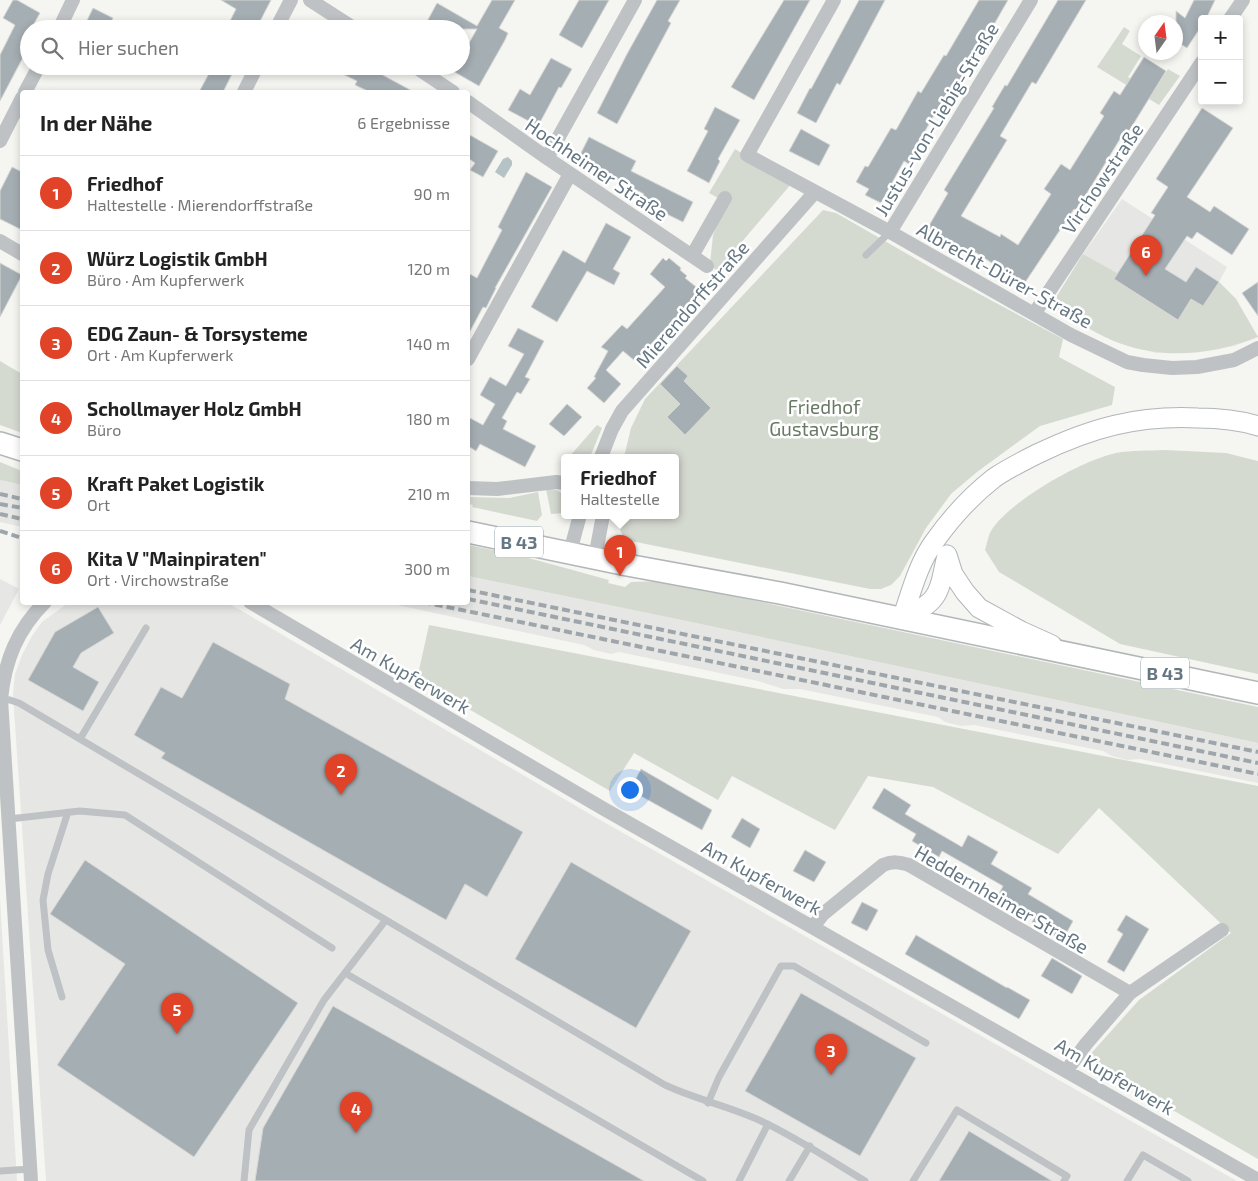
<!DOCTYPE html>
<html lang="de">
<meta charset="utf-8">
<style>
body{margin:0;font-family:"Exo 2",sans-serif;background:#f2f2f2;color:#222}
.controls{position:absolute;right:15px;top:15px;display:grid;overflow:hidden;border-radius:5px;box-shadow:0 2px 8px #0003}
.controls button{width:45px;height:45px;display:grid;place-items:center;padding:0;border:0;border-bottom:1px solid #e0e0e0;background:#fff;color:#222;font:25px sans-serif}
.compass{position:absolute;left:1138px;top:15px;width:45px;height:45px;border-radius:50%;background:#fff;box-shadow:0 2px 8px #0003;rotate:14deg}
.you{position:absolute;left:629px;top:789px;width:18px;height:18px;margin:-12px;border:4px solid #fff;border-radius:50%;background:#1a73e8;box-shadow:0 0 0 8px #1a73e833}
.badge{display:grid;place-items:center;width:32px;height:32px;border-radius:50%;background:#e04327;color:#fff;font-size:16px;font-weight:700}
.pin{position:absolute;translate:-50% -41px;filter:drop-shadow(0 1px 2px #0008)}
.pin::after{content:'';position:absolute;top:26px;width:18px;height:15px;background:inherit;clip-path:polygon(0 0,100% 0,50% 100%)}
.popup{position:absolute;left:561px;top:454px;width:118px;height:65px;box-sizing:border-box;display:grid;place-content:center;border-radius:5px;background:#fff;filter:drop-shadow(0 1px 4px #0005);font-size:16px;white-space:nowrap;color:#767676}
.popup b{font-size:19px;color:#222}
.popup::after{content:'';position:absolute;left:50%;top:100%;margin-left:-10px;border:10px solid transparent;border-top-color:#fff}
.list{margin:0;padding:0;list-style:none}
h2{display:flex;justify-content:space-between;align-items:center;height:65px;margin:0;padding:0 20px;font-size:21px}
h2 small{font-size:16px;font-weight:400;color:#767676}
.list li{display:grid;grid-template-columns:32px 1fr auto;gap:15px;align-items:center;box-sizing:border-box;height:75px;padding:0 20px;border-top:1px solid #e0e0e0}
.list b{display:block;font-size:19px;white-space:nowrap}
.list p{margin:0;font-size:16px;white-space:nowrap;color:#767676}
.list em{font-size:16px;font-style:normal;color:#767676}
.icon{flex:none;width:28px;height:28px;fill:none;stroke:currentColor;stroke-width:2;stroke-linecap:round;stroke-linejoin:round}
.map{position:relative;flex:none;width:1258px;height:1181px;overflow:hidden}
.search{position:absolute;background:#fff;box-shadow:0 2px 8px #0003;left:20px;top:20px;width:450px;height:55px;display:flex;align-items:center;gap:12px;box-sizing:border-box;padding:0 18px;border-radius:28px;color:#767676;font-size:19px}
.panel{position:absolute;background:#fff;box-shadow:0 2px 8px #0003;left:20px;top:90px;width:450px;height:515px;border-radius:5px}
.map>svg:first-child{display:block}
</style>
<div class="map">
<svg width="1258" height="1181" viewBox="0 0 1258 1181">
<rect width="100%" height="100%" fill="#f5f5f1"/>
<path fill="#e6e7e5" d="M1122,199L1227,267L1219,282L1236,299L1258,337L1234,346L1207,351L1156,353L1120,343L1053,308L1052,304L1083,254Z
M0,480L22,485V527L0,522Z
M468,576L691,622L1258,743V783L1140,759L1127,760L1112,756L1103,751L974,725L961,726L945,722L938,717L800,689H783L758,681L619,652L611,654L594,650L584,645L388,603L468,602Z
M0,579L19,589L0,625Z
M68,603H228L595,817L1237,1181H46L13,694L15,674L22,655L32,636L42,622Z
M0,899L17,1181H0Z"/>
<path fill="#d5dad1" d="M1124,27L1130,31L1122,44L1141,56L1128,77L1153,92L1168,69L1180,76L1159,105L1097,67Z
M735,149L792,183L717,271L710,264L713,235L720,217L727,203L709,193Z
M823,210L836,213L944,275L1063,339L1059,357L1115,387L1112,405L1040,426L977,472L951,494L926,528L900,576L891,585L881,589H870L631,541L623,537L614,515H675V457H624L631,428L645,399Z
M1083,254L1117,273L1114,279L1177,320L1191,299L1203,306L1219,282L1236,299L1258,337C1215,354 1167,360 1122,344C1098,336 1076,320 1053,308L1052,304Z
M0,361L22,374V433L0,425Z
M597,425L602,428L590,457H569Z
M1165,450L1226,453L1258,461V674L1120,644L999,572L985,550C987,544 988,536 991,531C1008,502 1082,460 1116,453C1131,450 1149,451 1165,450Z
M0,462L22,471V485L0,480Z
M546,489C565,489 565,496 565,513L551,514Z
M538,492L542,515L537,521L472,507L473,505L468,504V497L509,498Z
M468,545L514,554L609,580L608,583L625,587L631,582L662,581L1258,707V743L691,622L468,576Z
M429,625L1258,786V1159L1162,1104L1087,1058L1139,1000L1231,933L1099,808L1058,854L933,787L868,776L835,830L732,776L718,800L634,753L610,791L417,679Z"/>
<path fill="#b5c3c6" d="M508,157L512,161V165L504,178L495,172L503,159Z"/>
<path fill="#a5aeb3" stroke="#d6d6d4" d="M13,0H17L40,13L31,29H29V46L0,101V55L15,25L3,18Z
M221,0H271L256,29H226L236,9Z
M492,0H515L499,28L508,33L505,40L479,86L444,66H461V57L477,29H423L437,3L477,26Z
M579,0H609L582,48L559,35Z
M657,0H680L668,21L671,23L617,124L597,113L627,54Z
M784,0H810L754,100L731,87Z
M859,0H885L840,85L837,83L816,123L797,113L810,88L811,89Z
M979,0H1008L957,89L951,86L918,143L920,145L909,164L904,161L881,203L865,195L869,189L856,182L865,166L868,167L891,128L896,130L918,91L921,93L944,55L946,56Z
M1058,0H1086L1036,84L1032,82L1000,136L1007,140L961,216L1000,237L1001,234L1018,245L1051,194L1044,189L1061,164L1070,170L1104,116L1100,113L1114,91L1120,95L1144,57L1166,71L1129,131L1126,129L1092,185L1076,210L1074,209L1024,284L969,248L967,251L927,229L948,193L944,190L994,108L992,107L1005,85L1007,86Z
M1194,0H1215L1206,19H1202V25L1187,48L1176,41V11L1185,18Z
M93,8L113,18L108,29H83Z
M551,58L572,69L561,88L559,87L538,126L508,110L520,89L530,95Z
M213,66H236L223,92H199Z
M326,66H366L414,92H370L355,85L357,81Z
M715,107L740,120L718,159L720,161L709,183L687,171L708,131L704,129Z
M1202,108L1233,128L1187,197L1210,212L1214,206L1249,229L1232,255L1197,232L1192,239L1187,236L1165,269L1186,282L1196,267L1219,282L1203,306L1191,299L1178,320L1114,279L1155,215L1151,213L1168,187L1156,179Z
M801,129L830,145L819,166L789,151Z
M468,134L498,151L483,177L470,170L475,163L468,158Z
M589,137L636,161L631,171L693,202L683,222L640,201L644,194L578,159Z
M12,167L22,172V230L0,219V191Z
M526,172L552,187L495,288H496L486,308L483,307L468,335V273L477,278L502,230L498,227Z
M606,223L631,237L613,269L620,273L614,285L587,271L557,322L531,307L563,250L585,263Z
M663,258L666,261L669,258L681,268L680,270L687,276L685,278L700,290L684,309L635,361L623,351L606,370L621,384L604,403L587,388L596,378L594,377L608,351L601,347L622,325L627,329L665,287L650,274Z
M0,263L22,275L0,317Z
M1258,282V316L1242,293Z
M518,328L544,341L525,377L530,379L521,394L517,392L502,418L507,421L503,429L536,446L525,467L480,444L476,451L468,446V417L483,425L495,404L480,395L490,377L506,386L524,354L508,346Z
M677,366L688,376L684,381L711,408L685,435L667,417L680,404L660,384Z
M567,404L582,417L564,436L549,424Z
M98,607L114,633L81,653L73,667L99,682L83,711L28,680L55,632Z
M213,642L290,684L285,699L523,832L487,897L465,884L446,920L161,758L165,753L134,735L161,687L182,698Z
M641,769L712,810L702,830L630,790Z
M884,788L911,805L905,814L962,847L968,835L998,852L991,864L1032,888L1028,894L1073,921L1062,941L1032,922L1035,917L998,896L1003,886L942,851L939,857L912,841L916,834L872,808Z
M742,818L760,829L750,848L731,837Z
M805,850L826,862L814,882L793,871Z
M85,860L298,1003L194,1157L57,1065L125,964L50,914Z
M571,862L691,931L636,1028L515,959Z
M862,902L878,910L867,931L851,923Z
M1126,915L1149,929L1124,972L1107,962L1123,934L1117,930Z
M916,935L1007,988V987L1030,1000L1019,1019L905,954Z
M1052,958L1082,976L1072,994L1041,976Z
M801,993L916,1058L860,1156L745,1091Z
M333,1006L431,1061L644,1181H255L263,1128Z
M969,1131L1052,1181H939Z"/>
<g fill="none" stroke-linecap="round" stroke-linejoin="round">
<g stroke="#b0b6ba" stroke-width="21">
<path id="secondary" d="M947,555L953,574L965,592L979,608L1021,631L1052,645
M902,619C911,593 918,564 934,542C951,518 971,496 994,478C1007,469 1023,461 1037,454C1091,428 1137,415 1198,418C1218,418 1239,420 1258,426
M902,619C941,600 938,595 947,555"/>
</g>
<g stroke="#b1b6b9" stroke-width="24">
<path id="primary" d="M0,443L22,450
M468,532L627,565L780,593L1258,693"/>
</g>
<path stroke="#bec2c5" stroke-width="7" d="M866,255L890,232
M1,699L10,700L19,703L665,1085C695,1099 728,1106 759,1120C796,1137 830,1160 865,1181
M80,739L146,628
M9,819L80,811L125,815L332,948
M345,973L703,1181
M62,997L48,950L43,900L48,874L68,812
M708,1103L719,1077L781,966H794L926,1043
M0,1171L30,1169
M244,1181L249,1130L324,1000L385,921
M739,1181L768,1124
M789,1181L810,1146
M913,1181L957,1110L1067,1176L1064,1181
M1127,1181L1143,1155L1188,1181"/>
<path stroke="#bec2c5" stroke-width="14" d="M310,0L355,29
M834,0L747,155L890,232L1071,335L1127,362L1143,365L1172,368L1197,367L1234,360L1258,348
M1230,19L1243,0
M59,29L73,0
M276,29L291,0
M414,66L453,92
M25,92L39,66
M244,92L257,66
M468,102L547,158L707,266
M0,141L22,98
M547,158L635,0
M890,232L1031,0
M0,241L22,254
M692,256L725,198
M1034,314L1202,62
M468,359L570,174
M601,457L612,429L622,411L815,192
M468,488L497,489L556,482L565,483
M570,552L580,515
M595,558L603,515
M250,602L604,809L1258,1180
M813,927L823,914L883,865C893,861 899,862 909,865L1130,993L1086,1044L1067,1070
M1130,993L1222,930
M31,1181L1,699C5,660 17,630 45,602"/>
<use href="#secondary" stroke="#fff" stroke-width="19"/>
<use href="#primary" stroke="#fff" stroke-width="21"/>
<path stroke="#9fa6ab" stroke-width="4" stroke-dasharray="8 4" stroke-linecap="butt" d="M0,494L22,499
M0,504L22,508
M0,514L22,519
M0,531L22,538
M468,590L1258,752
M468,599L1258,763
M423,602L1258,774"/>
</g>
<g text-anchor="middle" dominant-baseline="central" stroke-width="5" stroke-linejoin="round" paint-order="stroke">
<g fill="#fff" stroke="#93a0a8" stroke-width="1">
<rect x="495" y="526.5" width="48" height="31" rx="4"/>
<rect x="1141" y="657.5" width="48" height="31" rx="4"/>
</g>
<g font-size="18" font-weight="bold" fill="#657782">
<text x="519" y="542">B 43</text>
<text x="1165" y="673">B 43</text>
</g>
<g font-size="19" fill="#657782" stroke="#fff">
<text transform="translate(936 119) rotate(-59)">Justus-von-Liebig-Straße</text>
<text transform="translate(597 169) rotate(34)">Hochheimer Straße</text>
<text transform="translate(1102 178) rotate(-56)">Virchowstraße</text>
<text transform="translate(1005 275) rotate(29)">Albrecht-Dürer-Straße</text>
<text transform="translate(692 304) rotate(-49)">Mierendorffstraße</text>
<text transform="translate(411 675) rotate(30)">Am Kupferwerk</text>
<text transform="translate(762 877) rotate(29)">Am Kupferwerk</text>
<text transform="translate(1002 899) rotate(30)">Heddernheimer Straße</text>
<text transform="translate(1115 1076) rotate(30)">Am Kupferwerk</text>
</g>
<g font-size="19" fill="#697963" stroke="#fff">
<text x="824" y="406">Friedhof<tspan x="824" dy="22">Gustavsburg</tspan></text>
</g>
</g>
</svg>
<div class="controls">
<button>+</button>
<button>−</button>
</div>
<svg class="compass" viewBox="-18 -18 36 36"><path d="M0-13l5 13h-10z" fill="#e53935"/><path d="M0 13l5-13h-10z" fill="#767676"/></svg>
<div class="you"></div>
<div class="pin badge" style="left:620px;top:576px">1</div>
<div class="popup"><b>Friedhof</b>Haltestelle</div>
<div class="pin badge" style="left:341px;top:795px">2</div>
<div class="pin badge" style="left:831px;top:1075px">3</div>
<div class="pin badge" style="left:356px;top:1133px">4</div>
<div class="pin badge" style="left:177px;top:1034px">5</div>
<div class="pin badge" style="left:1146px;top:276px">6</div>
<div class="search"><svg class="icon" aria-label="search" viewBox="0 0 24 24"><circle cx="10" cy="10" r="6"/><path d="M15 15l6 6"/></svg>Hier suchen</div>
<section class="panel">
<h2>In der Nähe<small>6 Ergebnisse</small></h2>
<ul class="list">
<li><span class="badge">1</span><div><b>Friedhof</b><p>Haltestelle · Mierendorffstraße</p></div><em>90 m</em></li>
<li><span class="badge">2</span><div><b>Würz Logistik GmbH</b><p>Büro · Am Kupferwerk</p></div><em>120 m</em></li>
<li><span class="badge">3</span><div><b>EDG Zaun- &amp; Torsysteme</b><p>Ort · Am Kupferwerk</p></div><em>140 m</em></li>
<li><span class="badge">4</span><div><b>Schollmayer Holz GmbH</b><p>Büro</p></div><em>180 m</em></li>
<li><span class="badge">5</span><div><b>Kraft Paket Logistik</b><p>Ort</p></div><em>210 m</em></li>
<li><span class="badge">6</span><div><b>Kita V &quot;Mainpiraten&quot;</b><p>Ort · Virchowstraße</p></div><em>300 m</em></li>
</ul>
</section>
</div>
